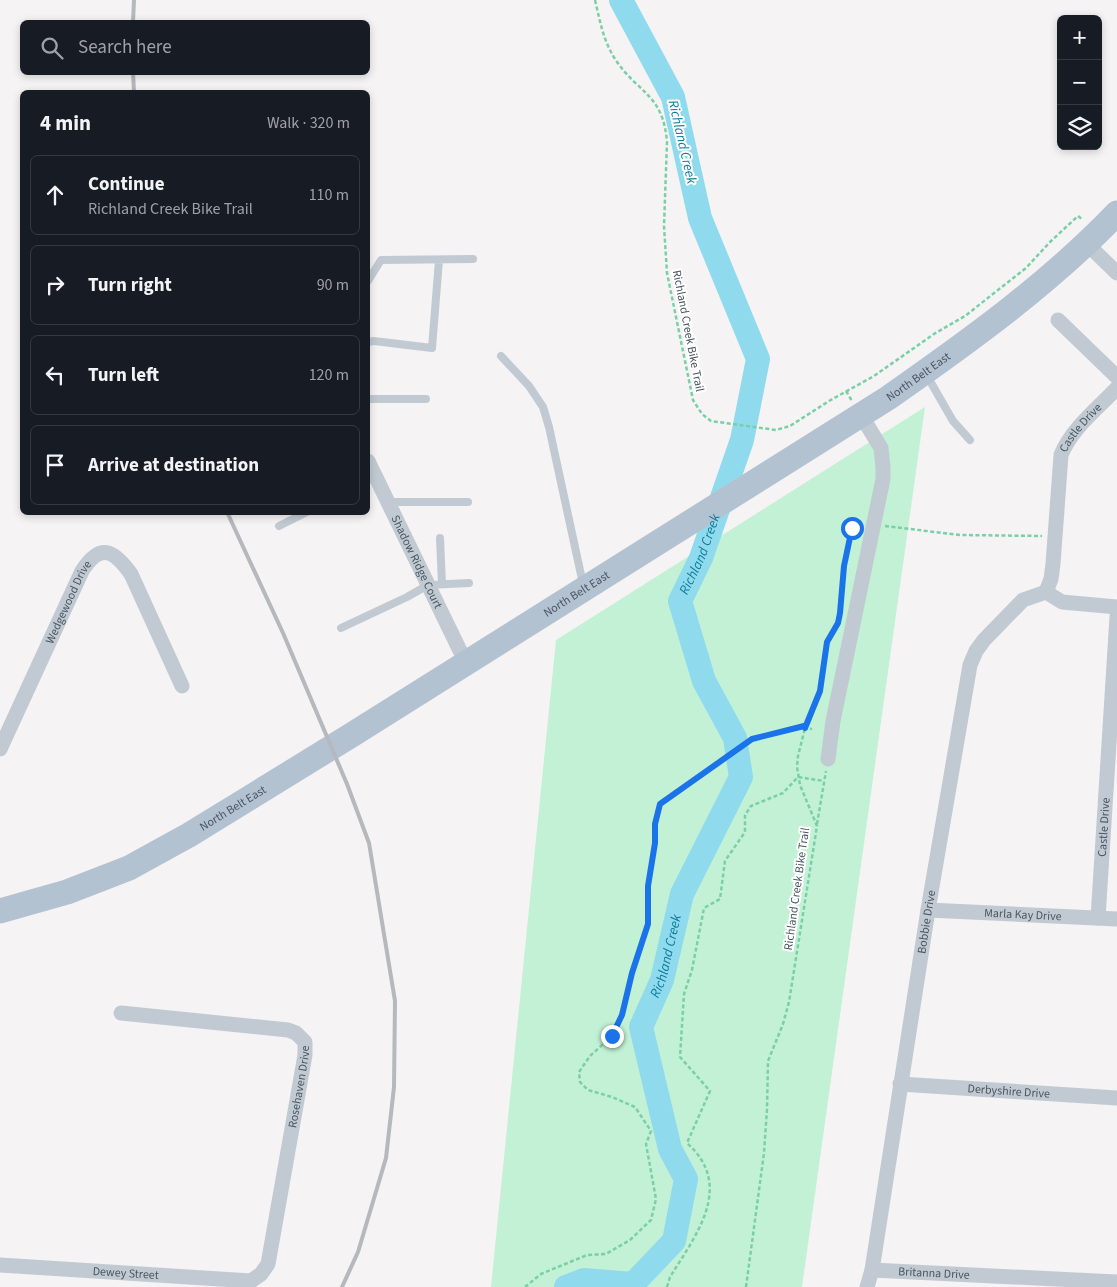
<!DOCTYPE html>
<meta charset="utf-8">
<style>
body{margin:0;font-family:"Source Sans 3",sans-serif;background:#20242c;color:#f1f3f6}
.controls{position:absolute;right:15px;top:15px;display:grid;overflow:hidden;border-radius:8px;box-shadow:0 2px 8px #0003}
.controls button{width:45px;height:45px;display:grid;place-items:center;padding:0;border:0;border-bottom:1px solid #363941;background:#171b24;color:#f1f3f6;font:25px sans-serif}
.stop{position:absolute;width:15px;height:15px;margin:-11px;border:4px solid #1a73e8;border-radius:50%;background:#fff}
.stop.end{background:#1a73e8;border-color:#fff;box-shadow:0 1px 5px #0008}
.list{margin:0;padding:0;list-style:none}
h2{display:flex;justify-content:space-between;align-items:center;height:65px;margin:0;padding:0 20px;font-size:21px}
h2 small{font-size:16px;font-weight:400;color:#9ea1a6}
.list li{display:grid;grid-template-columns:32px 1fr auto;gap:15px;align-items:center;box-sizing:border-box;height:80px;margin:0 10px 10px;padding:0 10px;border:1px solid #363941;border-radius:8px}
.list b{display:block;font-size:19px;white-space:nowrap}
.list p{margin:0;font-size:16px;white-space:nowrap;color:#9ea1a6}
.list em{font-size:16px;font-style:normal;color:#9ea1a6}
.icon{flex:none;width:28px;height:28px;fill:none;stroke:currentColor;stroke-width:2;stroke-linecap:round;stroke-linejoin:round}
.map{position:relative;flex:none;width:1117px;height:1287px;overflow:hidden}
.search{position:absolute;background:#171b24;box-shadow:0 2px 8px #0003;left:20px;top:20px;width:350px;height:55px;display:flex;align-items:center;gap:12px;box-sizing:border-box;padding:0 18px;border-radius:8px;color:#9ea1a6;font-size:19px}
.panel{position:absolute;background:#171b24;box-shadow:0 2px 8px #0003;left:20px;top:90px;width:350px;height:425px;border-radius:8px}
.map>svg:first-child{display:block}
</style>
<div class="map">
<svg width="1117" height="1287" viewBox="0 0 1117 1287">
<rect width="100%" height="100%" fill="#f5f3f3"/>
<path fill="#c3f1d5" d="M925,407L802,1287H491L556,640Z"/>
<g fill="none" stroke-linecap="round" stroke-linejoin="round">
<path stroke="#90daee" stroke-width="24" id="s1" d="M566,1287L584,1280L633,1284L674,1241L686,1179L670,1149L641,1027L662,980L682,894L741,777L735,738L704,681L680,601L701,558L742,440L758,359L700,218L673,97L621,0"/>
<path stroke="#7ad0a6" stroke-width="2.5" stroke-dasharray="4 2.5" stroke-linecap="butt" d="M595,0C600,21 603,40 615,59C638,94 663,93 667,142L664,226L667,273L693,400L702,414L711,421L776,430L790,426L829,401L874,376L934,334L965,316L1026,268L1050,242L1078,216L1083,220
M846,391L852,401
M885,526L960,535L1042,536
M840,612L843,566L850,533L854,524L860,521
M817,824L826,771
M525,1287L541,1274L587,1255L606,1254L630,1240L651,1220L656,1199L646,1144L651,1131L635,1107L612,1097L588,1090L580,1082L579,1072L590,1056L612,1036L622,1015L632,973L648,924V886L655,843V824L660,804L753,739L804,726L805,728L812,729
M667,1287L670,1277C696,1235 735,1186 687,1143L710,1091L680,1057L684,994L692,970L704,908L720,899L725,861L745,832V815L751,806L783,793L798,777L824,781
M746,1287L764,1153L767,1109L768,1061L783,1024L789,1002L817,826L800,785L797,767L798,756L805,728L820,691L827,642L839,618"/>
<path stroke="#c1cad2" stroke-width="8" d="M368,281L381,260L473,259
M368,342L374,341L432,348L439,260
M501,356L529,386L543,407L549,427L583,584
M926,374L953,421L970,440
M368,399H426
M388,502H468
M279,526L307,512
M440,538L442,584
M341,628L407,597L428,585L469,583"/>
<g stroke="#c1cad2" stroke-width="15">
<path d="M1086,243L1117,273"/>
<path d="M1058,320L1117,377"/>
<path id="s2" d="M368,461L466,663"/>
<path id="s3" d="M1046,592L1051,579L1053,564L1061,455C1071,429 1098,408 1117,388"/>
<path d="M1046,592L1062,602L1117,607"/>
<path id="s4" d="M0,749L82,571C100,543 113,549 131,574L182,686"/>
<path d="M828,759L833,721L883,479V467L881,448L861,415"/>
<path id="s5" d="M928,910L1117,919"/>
<path id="s6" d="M1098,918L1117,617"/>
<path id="s7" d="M900,1084L1117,1098"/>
<path id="s8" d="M0,1265L251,1281L261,1274L268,1264L305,1055V1042L296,1033L288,1030L121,1013"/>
<path id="s9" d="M872,1270L1117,1282"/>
<path id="s10" d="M867,1287L872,1270L928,910L970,665L976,651L984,640L1023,600L1046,592"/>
</g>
<path stroke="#b3c2d1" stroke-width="25" id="s11" d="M0,911L67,892L129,868L189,835L350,736L888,398C968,342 1049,284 1117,213"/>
<path stroke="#b5b8bd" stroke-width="4" d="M133,22L134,0
M133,72L134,92
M227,512L283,633L347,784L369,843L395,1001L394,1087L386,1158L358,1252L342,1287"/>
</g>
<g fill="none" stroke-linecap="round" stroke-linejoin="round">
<path stroke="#1a73e8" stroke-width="6" d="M612,1036L622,1015L632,973L648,924V886L655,843V824L660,804L752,739L804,726L805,728L820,691L827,642L838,623L840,613L844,566L852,528"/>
</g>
<g text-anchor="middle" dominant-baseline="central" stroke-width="4" stroke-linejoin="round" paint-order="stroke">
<g font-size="12" fill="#4a5661" stroke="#fff">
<text transform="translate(688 331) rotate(79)">Richland Creek Bike Trail</text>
<text stroke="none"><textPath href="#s11" startOffset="1066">North Belt East</textPath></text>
<text stroke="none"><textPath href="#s3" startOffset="172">Castle Drive</textPath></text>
<text stroke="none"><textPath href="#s2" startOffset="112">Shadow Ridge Court</textPath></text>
<text stroke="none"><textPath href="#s11" startOffset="661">North Belt East</textPath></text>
<text stroke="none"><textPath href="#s4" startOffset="162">Wedgewood Drive</textPath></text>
<text stroke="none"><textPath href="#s11" startOffset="256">North Belt East</textPath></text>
<text stroke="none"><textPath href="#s6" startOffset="91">Castle Drive</textPath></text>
<text transform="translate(797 889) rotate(-82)">Richland Creek Bike Trail</text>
<text stroke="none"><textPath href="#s5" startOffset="95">Marla Kay Drive</textPath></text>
<text stroke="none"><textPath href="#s10" startOffset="370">Bobbie Drive</textPath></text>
<text stroke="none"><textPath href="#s8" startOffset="456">Rosehaven Drive</textPath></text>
<text stroke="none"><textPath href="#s7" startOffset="109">Derbyshire Drive</textPath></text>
<text stroke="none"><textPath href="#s8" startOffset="126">Dewey Street</textPath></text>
<text stroke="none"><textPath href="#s9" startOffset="62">Britanna Drive</textPath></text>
</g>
<g font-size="14" font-style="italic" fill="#0c7c9b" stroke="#fff">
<text transform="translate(682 142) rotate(77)">Richland Creek</text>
<text stroke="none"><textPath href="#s1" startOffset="860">Richland Creek</textPath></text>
<text stroke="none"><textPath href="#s1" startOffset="426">Richland Creek</textPath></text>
</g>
</g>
</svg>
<div class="controls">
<button>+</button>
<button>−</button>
<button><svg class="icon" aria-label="layers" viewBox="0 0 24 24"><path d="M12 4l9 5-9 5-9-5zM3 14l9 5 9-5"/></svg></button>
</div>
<div class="stop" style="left:852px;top:528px"></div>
<div class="stop end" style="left:612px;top:1036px"></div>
<div class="search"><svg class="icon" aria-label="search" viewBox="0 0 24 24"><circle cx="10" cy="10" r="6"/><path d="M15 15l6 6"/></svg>Search here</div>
<section class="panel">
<h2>4 min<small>Walk · 320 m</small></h2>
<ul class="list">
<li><svg class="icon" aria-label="ahead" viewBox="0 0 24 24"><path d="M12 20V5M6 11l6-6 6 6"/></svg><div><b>Continue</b><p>Richland Creek Bike Trail</p></div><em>110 m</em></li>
<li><svg class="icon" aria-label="right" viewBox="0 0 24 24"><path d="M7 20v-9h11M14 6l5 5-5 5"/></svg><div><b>Turn right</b></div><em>90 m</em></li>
<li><svg class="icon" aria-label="left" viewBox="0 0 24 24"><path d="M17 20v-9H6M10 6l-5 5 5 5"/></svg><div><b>Turn left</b></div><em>120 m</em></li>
<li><svg class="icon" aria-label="arrive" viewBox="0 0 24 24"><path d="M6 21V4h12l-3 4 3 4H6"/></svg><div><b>Arrive at destination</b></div></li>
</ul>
</section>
</div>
